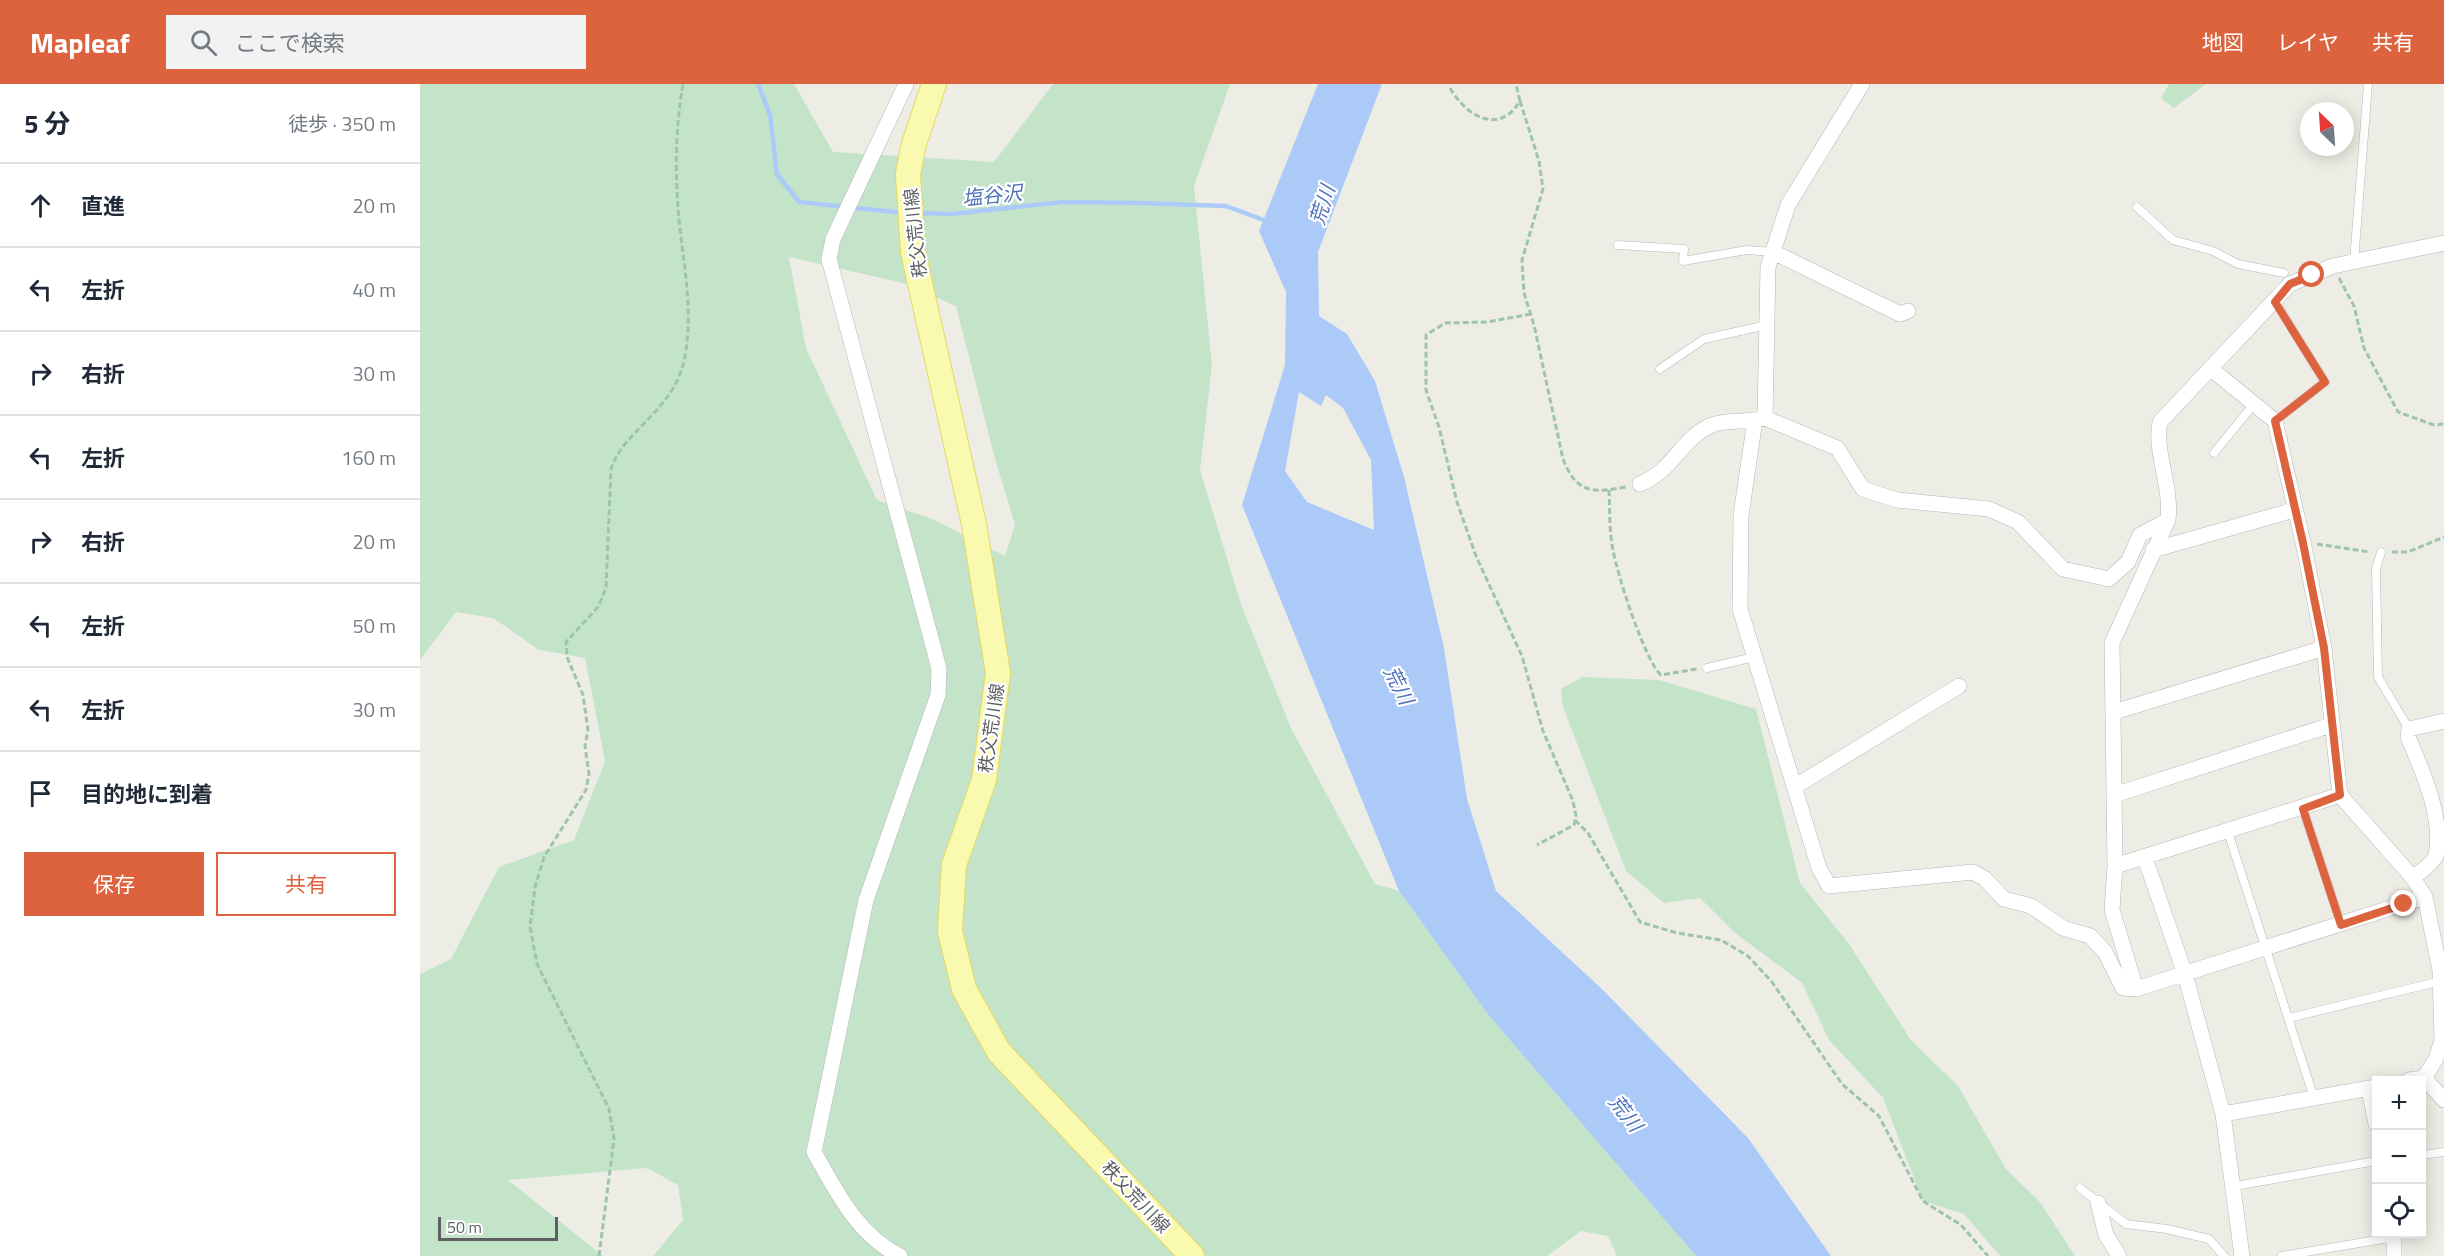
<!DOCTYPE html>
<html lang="ja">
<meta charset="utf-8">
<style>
body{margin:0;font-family:"Titillium Web","Noto Sans JP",sans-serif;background:#f2f2f3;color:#1f2937}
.controls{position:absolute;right:18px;bottom:18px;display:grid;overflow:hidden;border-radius:0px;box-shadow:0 3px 15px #0003}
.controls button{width:54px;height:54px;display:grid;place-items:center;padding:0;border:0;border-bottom:2px solid #e0e1e3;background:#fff;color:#1f2937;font:30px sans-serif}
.compass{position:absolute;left:1880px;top:18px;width:54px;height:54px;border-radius:50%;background:#fff;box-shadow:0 3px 15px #0003;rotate:335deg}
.scale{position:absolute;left:18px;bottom:15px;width:120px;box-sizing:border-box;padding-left:6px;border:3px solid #5d5f64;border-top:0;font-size:16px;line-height:21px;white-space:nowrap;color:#5d5f64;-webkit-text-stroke:4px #fff;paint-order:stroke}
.stop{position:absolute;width:18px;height:18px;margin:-14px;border:4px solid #dc633d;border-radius:50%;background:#fff}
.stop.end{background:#dc633d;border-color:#fff;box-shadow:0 2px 6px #0008}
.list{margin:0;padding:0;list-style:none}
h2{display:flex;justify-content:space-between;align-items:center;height:78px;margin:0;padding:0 24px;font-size:26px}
h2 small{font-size:20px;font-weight:400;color:#747a83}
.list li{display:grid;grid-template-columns:39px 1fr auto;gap:18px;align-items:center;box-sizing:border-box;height:84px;padding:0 24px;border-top:2px solid #e0e1e3}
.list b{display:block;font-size:22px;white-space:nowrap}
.list em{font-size:20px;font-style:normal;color:#747a83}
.actions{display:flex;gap:12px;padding:18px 24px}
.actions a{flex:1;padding:14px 0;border:2px solid #dc633d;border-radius:0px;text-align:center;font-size:21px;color:#dc633d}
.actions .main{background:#dc633d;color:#fff}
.icon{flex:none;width:33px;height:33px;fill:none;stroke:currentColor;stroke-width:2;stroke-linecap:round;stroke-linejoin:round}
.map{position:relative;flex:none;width:2024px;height:1172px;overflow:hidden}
header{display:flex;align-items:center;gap:36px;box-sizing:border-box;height:84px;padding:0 30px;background:#dc633d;color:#fff}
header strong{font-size:28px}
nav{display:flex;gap:33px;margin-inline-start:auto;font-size:21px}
.search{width:420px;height:54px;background:#f2f2f3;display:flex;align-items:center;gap:15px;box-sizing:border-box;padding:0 21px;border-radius:0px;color:#747a83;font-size:22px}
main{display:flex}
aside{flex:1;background:#fff}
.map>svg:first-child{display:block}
</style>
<header>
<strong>Mapleaf</strong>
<div class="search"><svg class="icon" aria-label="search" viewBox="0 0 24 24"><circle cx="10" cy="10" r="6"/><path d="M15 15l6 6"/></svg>ここで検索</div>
<nav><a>地図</a><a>レイヤ</a><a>共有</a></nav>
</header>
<main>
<aside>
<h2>5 分<small>徒歩 · 350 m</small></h2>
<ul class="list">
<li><svg class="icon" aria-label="ahead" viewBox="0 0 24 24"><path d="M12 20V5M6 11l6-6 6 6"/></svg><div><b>直進</b></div><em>20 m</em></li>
<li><svg class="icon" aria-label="left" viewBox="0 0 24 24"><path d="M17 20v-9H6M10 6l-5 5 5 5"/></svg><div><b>左折</b></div><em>40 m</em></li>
<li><svg class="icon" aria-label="right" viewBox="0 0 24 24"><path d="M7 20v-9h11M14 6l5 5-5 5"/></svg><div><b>右折</b></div><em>30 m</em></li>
<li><svg class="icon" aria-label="left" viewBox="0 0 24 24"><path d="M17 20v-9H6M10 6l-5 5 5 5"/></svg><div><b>左折</b></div><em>160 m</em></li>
<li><svg class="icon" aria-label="right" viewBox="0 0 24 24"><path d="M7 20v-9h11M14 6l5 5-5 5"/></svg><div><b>右折</b></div><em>20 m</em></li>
<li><svg class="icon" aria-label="left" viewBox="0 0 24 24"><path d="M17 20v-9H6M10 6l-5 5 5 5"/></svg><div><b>左折</b></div><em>50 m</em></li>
<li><svg class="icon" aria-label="left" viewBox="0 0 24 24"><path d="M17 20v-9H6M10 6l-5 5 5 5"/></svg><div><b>左折</b></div><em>30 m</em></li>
<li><svg class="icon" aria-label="arrive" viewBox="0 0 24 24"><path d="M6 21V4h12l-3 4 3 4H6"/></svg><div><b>目的地に到着</b></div></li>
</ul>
<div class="actions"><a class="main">保存</a><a>共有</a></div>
</aside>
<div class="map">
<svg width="2024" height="1172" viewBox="0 0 2024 1172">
<rect width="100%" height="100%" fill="#eeede5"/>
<path fill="#c3e4c9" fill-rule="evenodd" d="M0,0H374L413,68L574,78L633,0H810L774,102L792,281L780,386L821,520L871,644L955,800L979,807L1070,933L1276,1172H1197L1188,1152L1161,1147L1127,1172H233L263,1136L258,1101L227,1084L88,1096L183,1172H0V890L31,875L79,783L154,756L185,677L165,574L119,566L73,534L36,528L0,576ZM369,173L483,199L536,222L575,375L595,441L585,472L512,435L457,416L386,264Z
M1749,0H1786L1754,24L1741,14Z
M1162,593L1239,596L1336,625L1380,799L1429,860L1491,956L1538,1002L1586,1085L1620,1118L1655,1172H1580L1544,1130L1503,1117L1463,1014L1409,956L1382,899L1315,849L1280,814L1244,819L1206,787L1143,623L1141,605Z"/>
<path fill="#abcaf8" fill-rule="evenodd" d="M898,0H962L898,168L899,232L927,250L955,297L984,393L1024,564L1047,715L1076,807L1182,905L1328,1054L1411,1172H1276L1070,933L979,807L822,421L865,281L866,208L839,147ZM879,308L901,322L906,311L923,324L951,376L954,446L887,418L865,387Z"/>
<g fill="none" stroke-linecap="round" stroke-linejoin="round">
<path stroke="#abcaf8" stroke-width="4.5" d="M338,0L350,31L357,90L379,118L484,129
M498,129L531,130L644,118L720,119L806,122L849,138"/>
<g stroke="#b5b6bb" stroke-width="9">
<path id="service" d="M1717,123L1753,156L1793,167L1818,180L1864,189
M1198,161L1264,165L1263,177L1327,166L1353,168
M1934,177L1948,0
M1855,217L1905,298L1855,337
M1240,285L1284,255L1347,241
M1794,369L1834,320
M1961,468L1956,485L1958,593L1989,645
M1287,584L1334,573
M1883,725L1921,840
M1808,748L1894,1014
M1869,934L2021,897
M2002,1071L2024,1068
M1815,1102L1956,1077
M1660,1104L1706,1140L1747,1145L1789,1155L1804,1172
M1862,1172L1975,1153"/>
</g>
<g stroke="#b5b6bb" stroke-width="16">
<path id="minor" d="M1442,0L1368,121L1348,183L1345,334L1417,364L1443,405L1477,416L1569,425L1598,438L1643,485L1689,495L1708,478L1720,451L1748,436
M1353,168L1480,230L1488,227
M1790,284L1855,337L1883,458L1904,564L1920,711L1993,794L2005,813L2020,886L2022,956L2016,975L2004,994L1989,996
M1345,334L1335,336L1321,431L1320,525L1399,784L1409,802L1553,788L1565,795L1584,815L1611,822L1643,844L1670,852L1685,868L1703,904L1716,905
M1220,400C1254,386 1262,353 1292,341C1304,336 1322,338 1335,336
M1733,466L1874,426
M1694,628L1904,564
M1376,702L1539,602
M1694,711L1911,641
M1725,774L1765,890L1803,1030L1822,1172
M1695,782L1920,711
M1993,794C2000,788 2012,780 2016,772C2024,734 2002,686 1988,653L1989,645L2024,637
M2005,813L1716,905L1692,826L1695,782L1692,559L1748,436C1752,401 1734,369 1740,338L1870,200L1913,182L2024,159
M2004,994L2024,1016
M1949,1004L1956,1040
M1803,1030L1956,1003
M1678,1119L1686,1151L1699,1172
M1974,1150V1172
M480,1172C437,1151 417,1108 394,1068L446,816L518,611L519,585L512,558L409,175L413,155L486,0"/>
</g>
<g stroke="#e6d766" stroke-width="26">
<path id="primary" d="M514,0L493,63L488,90L493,168L554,440L578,589L564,696L534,781L530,847L544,905L579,968L772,1172"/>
</g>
<path stroke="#9ec4ae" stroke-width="3" stroke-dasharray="6 3" stroke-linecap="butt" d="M1030,4C1046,32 1079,52 1100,17L1096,0
M1100,17L1119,77L1123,105L1102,176L1104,209L1114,241L1143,375C1157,410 1172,409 1206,403
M1919,194L1934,222L1944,264L1978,328L2014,341L2024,340
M1111,230L1067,238L1025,239L1006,251V306L1019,343L1037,418L1056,472L1102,572L1123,647L1153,717L1156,732L1154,741L1117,761
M1189,406C1190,426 1189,447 1193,466C1197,490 1225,577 1241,591L1277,585
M1897,460L1950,468
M1972,468H1988L2024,453
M1155,736L1168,749L1220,838L1257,849L1301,856L1328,872L1352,898L1422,1000L1459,1032L1503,1117L1541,1141L1568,1172
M179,1172L194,1055L189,1025L117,880L110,843L115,803L124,773L166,706L169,690L165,662L168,646L163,611L147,573L146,558L178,523L186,504L191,385C203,347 253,327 264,277C274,230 264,183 259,136C255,90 255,46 263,0"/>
<use href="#service" stroke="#fff" stroke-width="8"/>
<use href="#minor" stroke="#fff" stroke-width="15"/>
<use href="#primary" stroke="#f9f9af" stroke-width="24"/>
</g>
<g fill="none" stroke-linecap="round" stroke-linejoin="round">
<path stroke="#dc633d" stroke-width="8" d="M1892,191L1870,200L1855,218L1905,298L1855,337L1883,459L1904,564L1920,711L1883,725L1921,841L1984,820"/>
</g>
<g text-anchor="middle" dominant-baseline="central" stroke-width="4.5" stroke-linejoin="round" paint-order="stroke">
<g font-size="18" fill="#5d5f64" stroke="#fff">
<text transform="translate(495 149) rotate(-96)">秩父荒川線</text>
<text transform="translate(571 644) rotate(-82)">秩父荒川線</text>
<text transform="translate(716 1113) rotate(47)">秩父荒川線</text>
</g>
<g font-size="20" font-style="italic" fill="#4f72ba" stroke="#fff">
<text transform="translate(572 111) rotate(-6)">塩谷沢</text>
<text transform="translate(902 121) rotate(-73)">荒川</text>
<text transform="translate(979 601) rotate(63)">荒川</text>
<text transform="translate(1206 1029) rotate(52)">荒川</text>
</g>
</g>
</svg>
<div class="controls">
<button>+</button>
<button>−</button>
<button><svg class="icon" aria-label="locate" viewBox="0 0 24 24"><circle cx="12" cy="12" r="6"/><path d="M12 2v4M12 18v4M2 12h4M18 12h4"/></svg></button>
</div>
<svg class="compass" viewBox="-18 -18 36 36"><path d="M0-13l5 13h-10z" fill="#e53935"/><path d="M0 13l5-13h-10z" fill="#747a83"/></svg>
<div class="scale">50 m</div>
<div class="stop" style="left:1892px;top:191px"></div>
<div class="stop end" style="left:1984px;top:820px"></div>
</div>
</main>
